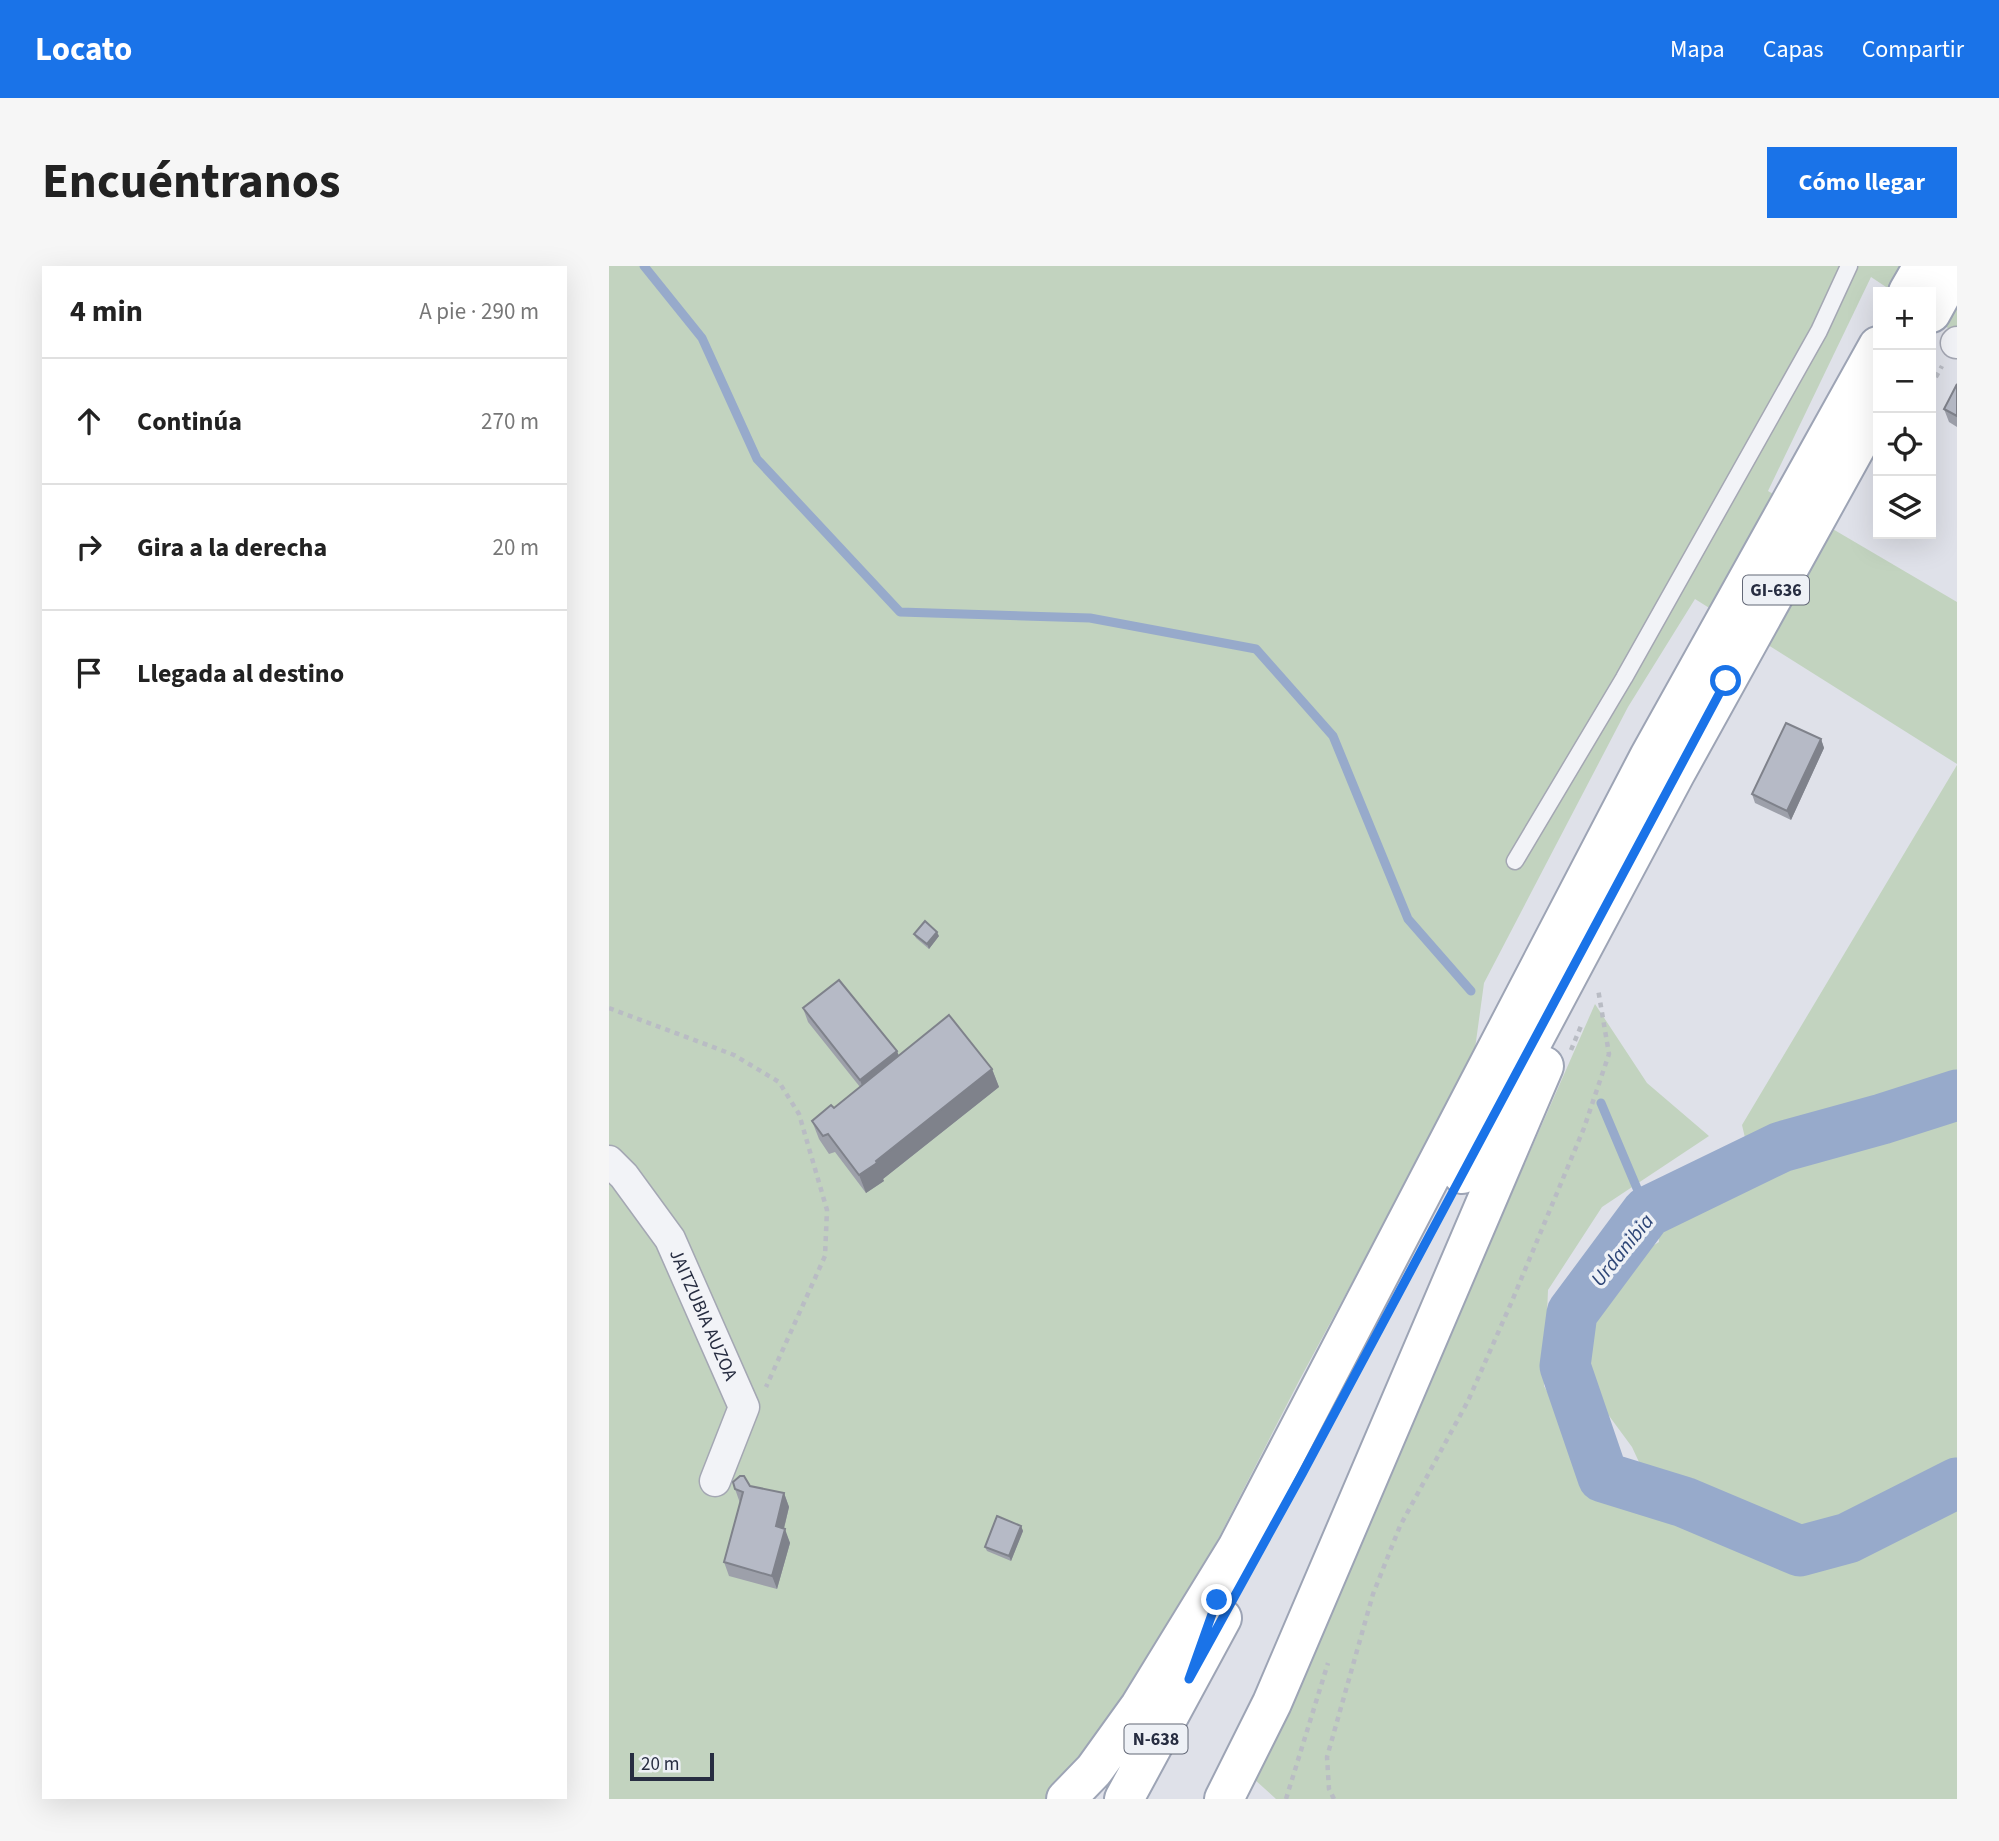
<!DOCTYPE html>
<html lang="es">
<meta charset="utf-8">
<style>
body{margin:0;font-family:"Source Sans 3",sans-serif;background:#f6f6f6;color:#222}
.controls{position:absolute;right:21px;top:21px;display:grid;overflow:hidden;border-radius:0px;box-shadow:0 7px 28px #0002}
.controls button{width:63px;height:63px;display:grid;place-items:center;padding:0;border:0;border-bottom:2px solid #e0e0e0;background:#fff;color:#222;font:35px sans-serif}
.scale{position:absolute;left:21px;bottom:18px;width:84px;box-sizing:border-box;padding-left:7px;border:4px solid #272d41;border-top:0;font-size:19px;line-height:24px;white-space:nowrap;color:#272d41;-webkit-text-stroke:5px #eef1f6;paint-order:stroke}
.stop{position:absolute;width:21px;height:21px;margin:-16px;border:5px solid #1a73e8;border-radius:50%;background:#fff}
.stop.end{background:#1a73e8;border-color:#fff;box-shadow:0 2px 7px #0008}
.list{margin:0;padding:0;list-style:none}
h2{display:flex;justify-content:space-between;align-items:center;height:91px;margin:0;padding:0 28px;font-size:30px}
h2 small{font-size:23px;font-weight:400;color:#767676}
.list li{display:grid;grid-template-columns:46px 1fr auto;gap:21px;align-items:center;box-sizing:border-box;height:126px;padding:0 28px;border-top:2px solid #e0e0e0}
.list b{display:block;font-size:26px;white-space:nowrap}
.list em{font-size:23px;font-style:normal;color:#767676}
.icon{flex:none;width:38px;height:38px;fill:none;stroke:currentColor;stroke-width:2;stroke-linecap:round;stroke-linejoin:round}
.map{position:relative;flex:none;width:1348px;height:1533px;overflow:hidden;border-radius:0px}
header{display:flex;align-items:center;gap:42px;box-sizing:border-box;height:98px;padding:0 35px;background:#1a73e8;color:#fff}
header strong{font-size:33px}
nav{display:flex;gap:38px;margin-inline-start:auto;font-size:24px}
.intro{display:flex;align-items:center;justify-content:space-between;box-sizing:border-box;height:168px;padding:0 42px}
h1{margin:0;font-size:49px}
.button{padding:18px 32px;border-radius:0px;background:#1a73e8;color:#fff;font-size:24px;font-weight:700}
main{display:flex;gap:42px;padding:0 42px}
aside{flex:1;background:#fff;border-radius:0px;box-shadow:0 7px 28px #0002}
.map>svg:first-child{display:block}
</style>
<header>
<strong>Locato</strong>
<nav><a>Mapa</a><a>Capas</a><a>Compartir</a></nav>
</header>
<div class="intro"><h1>Encuéntranos</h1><a class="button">Cómo llegar</a></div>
<main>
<aside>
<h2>4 min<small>A pie · 290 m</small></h2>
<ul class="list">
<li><svg class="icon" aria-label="ahead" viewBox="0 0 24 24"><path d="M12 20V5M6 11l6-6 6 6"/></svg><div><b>Continúa</b></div><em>270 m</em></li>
<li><svg class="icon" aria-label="right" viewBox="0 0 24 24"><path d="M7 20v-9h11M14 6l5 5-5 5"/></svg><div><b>Gira a la derecha</b></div><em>20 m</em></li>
<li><svg class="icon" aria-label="arrive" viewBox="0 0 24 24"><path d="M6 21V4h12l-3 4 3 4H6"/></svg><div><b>Llegada al destino</b></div></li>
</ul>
</aside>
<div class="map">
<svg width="1348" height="1533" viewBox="0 0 1348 1533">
<rect width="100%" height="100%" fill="#dfe1e9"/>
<path fill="#c2d3bf" d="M0,0H1348V68L1262,11L1159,225L1348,336V498L1086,333L1019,441L875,717L865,790L691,1113L476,1533H0Z
M1348,499V810L1137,876L1133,859Z
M986,738L1038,817L1100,870L993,941L939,1024L935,1120L994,1224L1189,1299L1262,1284L1348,1233V1533H667L645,1513Z
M1348,843V1198L1216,1268L1165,1264L1036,1209L1023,1181L995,1143L974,1101L981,1046L1014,998L1050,976L1049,960L1113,928L1280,859Z"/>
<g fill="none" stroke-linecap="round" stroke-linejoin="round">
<path stroke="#97aacb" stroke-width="9" d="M35,0L93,72L148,193L291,346L481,352L647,383L724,470L799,653L862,725
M992,837L1038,946"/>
<path stroke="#97aacb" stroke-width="51" d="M1348,829L1273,853L1172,881L1038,946L963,1047L956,1100L994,1211L1075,1236L1191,1285L1239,1272L1348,1217"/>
<g stroke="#a4a7b3" stroke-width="19">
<path id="service" d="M906,595L1015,412L1210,65L1240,0"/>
</g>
<g stroke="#a4a7b3" stroke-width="33">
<g id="minor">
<path d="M1347,77L1348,76"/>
<path id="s1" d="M0,895L15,910L61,973L135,1141L106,1215"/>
</g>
</g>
<g stroke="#9da4b5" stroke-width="42">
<path id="primary" d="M1299,26L1314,0
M1322,47L1348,0
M853,908L1066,508L1269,141
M457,1533L485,1504L531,1440L628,1282L1040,491L1269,80
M515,1533L613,1352
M615,1533L663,1437L935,800"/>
</g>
<path stroke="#b9bcc4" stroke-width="4.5" stroke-dasharray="5 5" stroke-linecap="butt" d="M1322,120L1333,100
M0,742L125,789L170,816L190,848L218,944L216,990L157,1121
M962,784L972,760
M677,1533L719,1397
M725,1533L720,1523L718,1491L764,1328L791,1260L859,1135L903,1035L975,862L1000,788L989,723"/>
<use href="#service" stroke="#f2f3f7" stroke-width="16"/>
<use href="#minor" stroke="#f2f3f7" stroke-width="30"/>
<use href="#primary" stroke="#fff" stroke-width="38"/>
</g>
<path fill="#9da0aa" d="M1348,118V161L1340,156L1335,143Z
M1212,473L1215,482L1182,554L1146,537L1143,528Z
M305,668L330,670L320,683L307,672Z
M194,742L288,785L290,790L383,803L390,821L274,913L275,915L257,927L226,886L220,888L210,873L203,855L225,842L251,821L199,756Z
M141,1220L175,1227L180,1241L175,1263L181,1277L168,1323L120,1310L115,1296L131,1237L126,1223Z
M412,1260L414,1265L402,1295L378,1285L376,1281Z"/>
<path fill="#7f828b" d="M1212,473L1215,482L1182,554L1178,545Z
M328,666L330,670L320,683L318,678Z
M288,785L293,799L256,828L251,814Z
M383,803L390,821L274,913L275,915L257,927L250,909Z
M175,1227L180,1241L172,1274L167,1260Z
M412,1260L414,1265L402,1295L400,1290Z
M176,1263L181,1277L168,1323L163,1310Z"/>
<path fill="#b6bac6" stroke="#7f828b" stroke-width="2" d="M1348,118V150L1335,143Z
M1177,457L1212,473L1178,545L1143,528Z
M316,655L328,666L318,678L305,668Z
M230,714L288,785L251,814L194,742Z
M340,749L383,803L267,895L268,897L250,909L219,868L214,870L203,855L222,839L225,842Z
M131,1210H135L141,1220L175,1227L167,1260L176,1263L163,1310L115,1296L134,1226L126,1223L124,1216Z
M388,1250L412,1260L400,1290L376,1281Z"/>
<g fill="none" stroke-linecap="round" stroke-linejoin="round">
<path stroke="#1a73e8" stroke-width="9" d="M608,1334L580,1413L693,1208L1117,415"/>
</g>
<g text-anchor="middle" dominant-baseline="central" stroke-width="7" stroke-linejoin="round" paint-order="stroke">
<g fill="#eef1f6" stroke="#636877" stroke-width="2">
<rect x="1134" y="309.5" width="66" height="29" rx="5"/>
<rect x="515.5" y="1458.5" width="63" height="29" rx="5"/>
</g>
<g font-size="18" font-weight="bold" fill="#272d41">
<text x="1167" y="324">GI-636</text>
<text x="547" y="1473">N-638</text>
</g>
<g font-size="19" fill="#272d41" stroke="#eef1f6">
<text stroke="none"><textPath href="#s1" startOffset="182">JAITZUBIA AUZOA</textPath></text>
</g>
<g font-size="21" font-style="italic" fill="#2e4677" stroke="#eef1f6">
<text transform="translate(1013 984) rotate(-51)">Urdanibia</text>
</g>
</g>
</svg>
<div class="controls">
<button>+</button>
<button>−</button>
<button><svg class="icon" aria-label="locate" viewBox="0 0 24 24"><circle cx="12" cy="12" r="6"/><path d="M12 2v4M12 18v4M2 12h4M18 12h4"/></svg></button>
<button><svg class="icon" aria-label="layers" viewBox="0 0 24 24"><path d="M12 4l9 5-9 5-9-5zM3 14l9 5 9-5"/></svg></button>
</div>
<div class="scale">20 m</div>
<div class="stop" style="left:1117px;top:415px"></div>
<div class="stop end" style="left:608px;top:1334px"></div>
</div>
</main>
